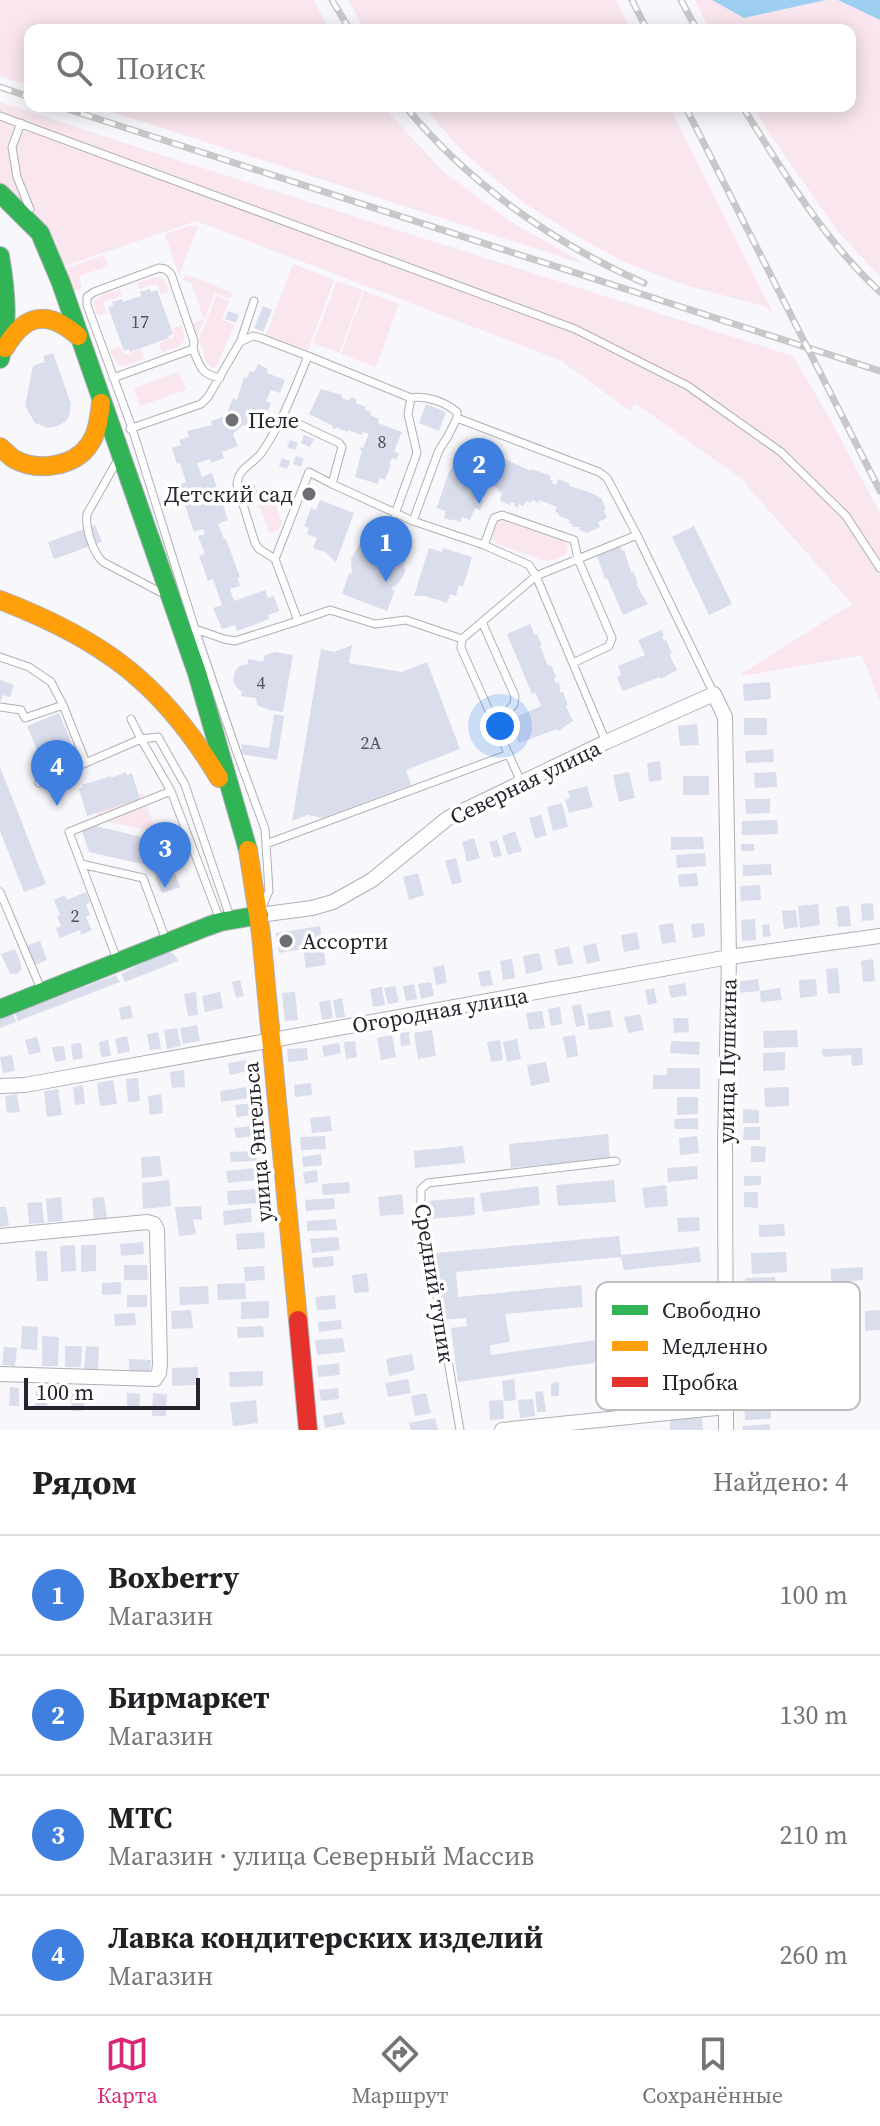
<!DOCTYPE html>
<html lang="ru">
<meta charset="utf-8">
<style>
body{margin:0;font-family:"Source Serif 4",serif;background:#f6f6f6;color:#202124}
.scale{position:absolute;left:24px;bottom:20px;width:176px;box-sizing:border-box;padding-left:8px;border:4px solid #26242c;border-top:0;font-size:22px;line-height:28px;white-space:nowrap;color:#26242c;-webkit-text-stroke:6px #fff;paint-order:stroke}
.you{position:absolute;left:500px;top:726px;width:28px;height:28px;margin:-20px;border:6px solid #fff;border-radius:50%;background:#1a73e8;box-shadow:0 0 0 12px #1a73e833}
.badge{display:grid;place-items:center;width:52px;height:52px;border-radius:50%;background:#db2777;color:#fff;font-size:26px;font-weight:700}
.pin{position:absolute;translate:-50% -66px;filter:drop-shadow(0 2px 4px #0008)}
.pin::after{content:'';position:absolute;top:42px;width:28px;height:24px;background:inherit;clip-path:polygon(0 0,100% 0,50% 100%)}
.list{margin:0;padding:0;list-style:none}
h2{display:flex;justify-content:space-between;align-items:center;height:104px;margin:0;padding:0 32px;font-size:34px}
h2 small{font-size:26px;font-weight:400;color:#757577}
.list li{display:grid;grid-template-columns:52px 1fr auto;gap:24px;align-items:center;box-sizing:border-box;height:120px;padding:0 32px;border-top:2px solid #e0e0e0}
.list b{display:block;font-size:30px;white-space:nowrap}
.list p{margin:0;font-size:26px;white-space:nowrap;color:#757577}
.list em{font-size:26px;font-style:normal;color:#757577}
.icon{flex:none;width:44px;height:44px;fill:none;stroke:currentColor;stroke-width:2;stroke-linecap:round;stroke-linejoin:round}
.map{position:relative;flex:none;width:880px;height:1430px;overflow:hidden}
.search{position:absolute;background:#fff;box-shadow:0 4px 20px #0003;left:24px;right:24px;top:24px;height:88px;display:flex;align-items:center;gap:20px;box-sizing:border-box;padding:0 28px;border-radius:16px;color:#757577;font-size:30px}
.sheet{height:584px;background:#fff}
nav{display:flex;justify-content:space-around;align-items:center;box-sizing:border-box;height:112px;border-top:2px solid #e0e0e0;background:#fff;font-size:22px;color:#757577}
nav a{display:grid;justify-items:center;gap:4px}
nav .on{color:#db2777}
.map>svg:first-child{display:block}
</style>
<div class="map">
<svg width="880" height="1430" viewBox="0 0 880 1430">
<rect width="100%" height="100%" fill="#f8f7fc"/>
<path fill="#f9e6ee" d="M0,0H314L329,30H30V86L0,76Z
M348,0H616L631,30H365Z
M695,0H712L744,18L826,0H838L880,20V276L838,232L767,130L753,106H850V30H710Z
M0,102L149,151L793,356L830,419L880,513V702L862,655L743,676L741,674L852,604L740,478L635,403L630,411L560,360L196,221L62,267L0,184Z
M94,106H382L445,173L511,222L587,265Z
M423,106H669L774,315L764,306L688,286L629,264L585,241L524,203L465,154Z
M192,225L198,227L179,276L165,234Z
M104,255L108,266L79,276L82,288L74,291L66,268Z
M293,264L334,280L308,350L266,335Z
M185,274L233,293L230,299L215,293L197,338L192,324L204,319L191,283L183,280Z
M155,277C165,277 166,283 169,292L161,295L158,286L155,284L139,289L137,283Z
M337,281L363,290L339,353L313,343Z
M120,289L122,296L105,301L104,305L107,313L98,316L94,306V301L98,297Z
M364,291L399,304L376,367L341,354Z
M216,296L229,301L222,319L235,325L216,367L212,368L206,362L199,339Z
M181,325C189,347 181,346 162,352L159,343L174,337L173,328Z
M119,346L125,355L141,349L144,359C125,366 118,373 110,350Z
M179,372L186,390L140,406L134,388Z
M274,498L282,523L278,530L269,533L258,503Z
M502,519L562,539L568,545L566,554L554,560L544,561L498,544L491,536L494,524Z
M143,793L156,832L98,820L96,814Z"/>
<path fill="#9ecff0" d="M712,0H826L744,18Z
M838,0H880V20Z"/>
<path fill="#d9ddec" d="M150,289L151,292L157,290L173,334L168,336L169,338L130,352L129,349L124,351L108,307L114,306L112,302L122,299L123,302L141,296L140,292Z
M263,306L272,310L263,332L254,328Z
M228,311L239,315L236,323L225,319Z
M53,353L71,404L69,417L65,422L57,426L48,428L35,423L25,406L33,366L45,362L43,356Z
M258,364L268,369L267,373L285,380L280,393L271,390L266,401L271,403L264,421L258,419L254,429L243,425L233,434L238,446L222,452L224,458L211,463L210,459L197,463L202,477L212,473L218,491L214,493L218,504L222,502L228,520L218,524L224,539H226L240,577L237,578L240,586L230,589L234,601L265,590L268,598L274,596L279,611L268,615L269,619L237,631L235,625L222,629L213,608L222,605L213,579L208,581L199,556L205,554L198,536L205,534L203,529L194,532L178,485L186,482L180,463L177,464L172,448L181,445L179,440L189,437L187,431L212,425L211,421L226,416L233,398L237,400L244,377L247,378L250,371L254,372Z
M321,389L342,395V398L350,401L351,397L356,399V403L366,407L365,410L371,412L370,415L379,419L378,423L402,432L394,451L399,454L396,460L392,458L389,464L391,465L385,480L380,478L378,484L355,477L362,451L360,450L361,447L363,448L369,434L363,432L362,435L348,430L347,432L336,427L335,429L332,428L333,426L309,414Z
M426,404L446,412L439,431L419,423Z
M304,435L314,439L310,447L301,443Z
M290,440L298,443L295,450L287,447Z
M462,450L468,453L469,450L480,454L479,456L494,462L495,460L498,461L500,457L531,471V469L551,476L550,480L553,481L552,483L556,485L558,479L570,484L569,486L589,492L601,498L606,509L604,510L607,518L598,522L600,527L587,533L579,530L580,527H572L573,525L569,523L570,520L559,516V513L555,512L557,507L539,500V503L532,500L531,503L527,501L523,506L519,504L518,508L514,506L515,503L511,502L510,505L500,501L502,492L498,491V488L492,486L493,483L482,479L480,485L485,487L484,491L486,493L485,496L482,495V497L481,499L484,501L480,510L475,508L470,520L462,517L461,522L452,519V521L444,518L446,511L437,508L448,474Z
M296,456L304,459L301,467L293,464Z
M282,458L290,461L287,469L279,466Z
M254,484L258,493L249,496L246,487Z
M320,500L354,513L336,562L325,552L313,548L317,538L307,534L309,528L304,526L311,508L316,510Z
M95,525L102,542L54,559L48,542Z
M694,526L732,604L709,615L672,537Z
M360,543L374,547L373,550L376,551L378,547L390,552L389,556L392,557L393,555L406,560L403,568L406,569L402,578L395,587L393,586L392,589L395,590L387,611L342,594L349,573L352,574L351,559Z
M620,546L622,551L624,550L631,572L633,571L638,583L636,584L648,604L623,615L607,578L605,579L597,556Z
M429,548L442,552L443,548L472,557L463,587L459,585L456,596L450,594L447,603L425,596H414Z
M530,624L535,635L537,634L542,645L540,646L548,666L551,665L556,677L554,678L556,683L558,682L561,688L559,689L561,693L563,692L568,705L566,706L573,721L558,731L557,729L519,743L513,729L518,727L514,718L541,706L535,692L532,694L507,634Z
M662,630L664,636L662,637L664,641L666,640L672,653L669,654L677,670L661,679L660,677L623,691L617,678L621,675L618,666L645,655L638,640Z
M352,645L349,663L402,672L427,662L460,749L406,770L411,785L323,818L308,815L292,821L321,649L334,652Z
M275,652L293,655L283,712L269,710L257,705L256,698L241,696L242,692L236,687L233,680L235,671L240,666L248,664V659L263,662L265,655Z
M0,680L14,685L10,697L3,695L0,702Z
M770,682L771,699L744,701L743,684Z
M59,713L77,756L45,769L27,726Z
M274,714L284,716L277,760L241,754L242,744L269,748Z
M744,718H767V735H744Z
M697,724L699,745L680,746L678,726Z
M773,749L774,762L746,763L745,751Z
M660,761L662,780L649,782L647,763Z
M0,767L46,884L24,892L0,831Z
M126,772L127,775L132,773L140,799L87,816L79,789L83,787L82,785L111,776V778Z
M629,772L635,798L619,802L613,775Z
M776,772L777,787L755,788L754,773Z
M683,776H709V795H683Z
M587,786L593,807L569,813L565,800L570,798L568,791Z
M745,799H770V813L746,814Z
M562,803L568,827L553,831L547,807Z
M541,815L547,835L535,839L529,818Z
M777,820L778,834L742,835V821Z
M96,826L164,842L180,887L162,893L151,866L89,852L82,831Z
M515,831L522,851L508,855L502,836Z
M671,837H703L704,849L671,850Z
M474,838L480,858L467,862L462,842Z
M497,840L502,855L494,858L489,842Z
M741,844H754V851H741Z
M705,853L706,866L677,868L676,855Z
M456,858L462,882L452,885L445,861Z
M771,864L772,875L743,876V865Z
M418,873L424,895L409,900L403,877Z
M697,873L698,886L679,887L678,875Z
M760,885L761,900L741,901L740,886Z
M86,892L90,902L86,904L90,915L86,917L92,930L81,935L80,930L60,938L56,928L61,926L57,916L60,915L54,900L65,895L67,900Z
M873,903L874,920L862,921L861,904Z
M818,904L820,925L800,928L798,906Z
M849,906L851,926L838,927L836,907Z
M796,910L798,927L784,929L782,911Z
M755,919L756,940L742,941L741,920Z
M673,923L676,942L662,944L659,925Z
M704,923L705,936L693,938L691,924Z
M769,924L771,936L763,937L762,925Z
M320,926L326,965L306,968L303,949L279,953L276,933Z
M637,932L640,949L624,952L621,935Z
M40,941L47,960L33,966L25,946Z
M596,943L600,961L587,964L583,946Z
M569,946L573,963L558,966L554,950Z
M15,949L21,964V970L17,974H10L1,954Z
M167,951L174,954L178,961L125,982L121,974Z
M539,953L543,970L526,974L523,956Z
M512,959L515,978L503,980L500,961Z
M873,959L875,981L863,982L861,961Z
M444,965L447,983L436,985L433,967Z
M838,968L840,993L828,994L826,969Z
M490,970L493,985L481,987L478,972Z
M116,975L120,982L18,1021L15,1013Z
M758,979L760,991L738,993L736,982Z
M816,979L817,996L800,998L799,980Z
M240,980L244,996L236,998L232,982Z
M431,982L434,996L421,999L418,984Z
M685,983L687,995L671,998L668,986Z
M414,984L417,999L406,1001L403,986Z
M395,986L399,1002L388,1004L384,988Z
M382,987L385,1005L373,1007L370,989Z
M654,988L657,1003L648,1005L645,990Z
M780,988L782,1000L761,1002L760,991Z
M196,992L198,1015L188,1016L184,994Z
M220,992L223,1008L205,1012L202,996Z
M295,992L298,1020L285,1021L282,993Z
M342,998L345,1017L336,1018L333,1000Z
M330,1000L333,1018L322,1020L319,1002Z
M581,1004L585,1025L576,1027L572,1006Z
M130,1005L133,1018L121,1020L119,1008Z
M560,1007L562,1024L551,1026L548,1009Z
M610,1010L613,1027L589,1030L587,1014Z
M542,1011L545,1028L529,1030L526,1013Z
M13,1014L16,1022L0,1028V1019Z
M640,1014L644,1030L628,1033L624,1017Z
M673,1018H688L689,1032L674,1033Z
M197,1025L200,1041L183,1044L180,1028Z
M177,1028L181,1046L167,1049L164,1030Z
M432,1030L436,1056L418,1059L414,1033Z
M797,1030L798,1047L764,1048L763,1031Z
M158,1032L161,1049L150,1050L147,1034Z
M409,1032L410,1045L401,1046L400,1033Z
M392,1035L396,1057L381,1060L377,1038Z
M575,1035L578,1056L567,1058L563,1037Z
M127,1036L130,1051L118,1054L115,1039Z
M37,1037L41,1052L29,1055L25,1040Z
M517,1039L521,1059L507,1062L503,1042Z
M108,1040L111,1056L101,1057L99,1042Z
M500,1040L503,1060L491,1062L487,1042Z
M355,1041L357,1057L346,1059L344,1042Z
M671,1041L700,1042L699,1055L670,1053Z
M81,1043L83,1058L73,1060L71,1044Z
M339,1043L341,1053L324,1057L322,1046Z
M64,1046L66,1060L55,1062L52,1047Z
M307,1048L308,1060L288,1062L287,1049Z
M862,1048L863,1065L852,1066L851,1055L823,1057L822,1049Z
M785,1052V1070L763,1071V1053Z
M12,1055L15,1071L3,1073L0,1057Z
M246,1060L248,1071L230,1075L228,1063Z
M546,1062L550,1082L531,1086L527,1065Z
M667,1068H700V1089H653V1075H667Z
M184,1070L185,1087L172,1088L170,1072Z
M138,1078L140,1101L128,1102L126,1079Z
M113,1080L117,1104L100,1106L97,1083Z
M311,1083L312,1095L295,1097L294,1085Z
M83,1085L85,1104L75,1105L73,1087Z
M247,1087L248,1098L221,1102L220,1091Z
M789,1087V1106L765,1107L764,1088Z
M58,1089L62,1115L47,1117L44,1091Z
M17,1094L20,1112L7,1113L5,1096Z
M161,1094L163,1113L150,1115L148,1096Z
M677,1097H698V1114L677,1115Z
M252,1103L253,1115L237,1117L235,1105Z
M743,1109L759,1110V1123H743Z
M330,1116L332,1131L312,1133L310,1118Z
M698,1118V1129H675L674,1119Z
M253,1126L254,1136L236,1138L234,1128Z
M744,1127H760V1140H743Z
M608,1134L610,1158L511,1168L509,1144Z
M325,1136L326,1149L301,1150L300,1137Z
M697,1136L699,1153L680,1155L679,1138Z
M463,1146L465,1163L415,1168L414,1151Z
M751,1146L766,1147L765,1162H751Z
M257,1151V1161L231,1162L230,1152Z
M321,1154L322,1165L303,1167L302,1157Z
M160,1156L162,1176L142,1178L141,1157Z
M697,1166L698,1179L668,1182L667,1168Z
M256,1168L257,1180L228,1183L226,1171Z
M317,1170L318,1182L305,1184L303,1172Z
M744,1176H761V1185L744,1186Z
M169,1180L171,1206L143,1209L142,1183Z
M614,1180L616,1202L558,1206L556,1185Z
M349,1182L350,1193L323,1195L322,1184Z
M666,1185L668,1206L645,1208L642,1188Z
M538,1186L540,1205L483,1212L480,1193Z
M260,1189L261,1203L228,1205L227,1191Z
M744,1192H758V1208L744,1207Z
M402,1194L404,1214L380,1216L378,1197Z
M61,1197L63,1221L48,1222L46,1199Z
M104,1197L107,1218L94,1219L92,1198Z
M474,1197L475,1215L430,1219L429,1201Z
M334,1198L335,1209L306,1211L305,1200Z
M42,1202L44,1223L29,1224L27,1203Z
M201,1206L202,1220L193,1219L196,1234L179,1236L175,1207Z
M0,1207H6L9,1226L0,1227Z
M251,1208L252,1222L224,1225L223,1211Z
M699,1217L700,1231L678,1232L677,1218Z
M336,1219L337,1230L307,1231V1221Z
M784,1224L785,1236L759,1237V1225Z
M264,1232L265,1248L237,1250L236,1234Z
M619,1236L621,1255L699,1247L701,1262L624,1270L621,1257L456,1272L458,1297L581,1285L583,1307L505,1314L510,1342L490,1345L491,1355L697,1326L700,1348L458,1382L451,1328L467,1326L466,1318L442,1320L436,1253Z
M338,1237L340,1250L312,1253L310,1239Z
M143,1242L144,1254L121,1256L120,1244Z
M75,1245L76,1271L61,1272L60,1246Z
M81,1245H96V1271L81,1272Z
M35,1251H47L48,1281H37Z
M786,1252L787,1272L752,1274L751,1253Z
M333,1256L334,1266L313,1268L312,1258Z
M124,1265H147L148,1280H124Z
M264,1266L265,1280L245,1281L244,1267Z
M863,1267V1280L831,1282V1269Z
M367,1273L369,1292L354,1293L352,1275Z
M775,1277L776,1291L746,1292L745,1278Z
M121,1282V1294L102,1295V1283Z
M245,1283L246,1299L218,1300L217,1284Z
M208,1286L209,1304L180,1305L179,1287Z
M127,1295H147V1307H127Z
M335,1295L336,1309L317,1310L315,1297Z
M269,1301V1318L241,1319V1302Z
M191,1310L193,1328L172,1329L171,1311Z
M880,1310V1330L865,1331V1311Z
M135,1313L136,1325L115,1326L114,1314Z
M341,1320L342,1329L319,1332L318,1322Z
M22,1326L38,1327L37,1350L21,1349Z
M263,1326L264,1337L238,1338L237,1327Z
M42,1336L59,1337L58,1366H42Z
M343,1338L345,1352L317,1355L315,1340Z
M65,1346H82L81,1367H65Z
M86,1346L99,1347L98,1369H84Z
M4,1347L17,1348L15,1366L2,1365Z
M412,1354L415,1370L389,1376L386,1359Z
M129,1359L151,1360L150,1373L129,1372Z
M339,1363L340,1375L318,1377L317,1366Z
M198,1367V1385L172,1386V1368Z
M263,1371V1386L230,1387L229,1372Z
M408,1379L411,1393L388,1397L385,1383Z
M514,1379L516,1400L504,1401L502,1381Z
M559,1382V1396H551V1383Z
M10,1387L19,1388V1406H9Z
M36,1387L48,1388L47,1409L35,1408Z
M643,1387L646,1407L615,1411L613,1391Z
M72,1388H85L83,1411H71Z
M338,1388L339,1399L321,1401L319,1390Z
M543,1391L546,1412H537L535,1392Z
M127,1393L140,1394L139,1410L127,1409Z
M153,1393L167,1394L166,1416H152Z
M426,1393L431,1413L415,1416L411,1396Z
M533,1399L535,1416L520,1418L518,1400Z
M256,1400L258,1423L233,1426L230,1403Z
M503,1400L504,1419L490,1420L489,1401Z
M771,1406V1419L745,1420L744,1407Z
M342,1412L345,1424L325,1428L323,1416Z
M702,1417L703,1430H670V1419Z
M435,1418L438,1430H411L409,1423Z
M770,1424V1430H743V1426Z"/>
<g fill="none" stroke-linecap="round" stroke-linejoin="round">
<g stroke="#b0afb5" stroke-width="9">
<path id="lane" d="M0,116L575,329L688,386L781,452L846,516L880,568
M21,123L12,147L17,177L30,209
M241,340L254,301
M193,349C200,366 200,374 220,378
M113,378L193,349L194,341L171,274L165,269L159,268L94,292L87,297V305L132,428L130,429
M282,416L339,443L342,447L332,484L413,521L484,545L494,518L502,515L574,540L578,559L637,535L607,478L599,472L457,418V412C445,402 426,395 411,398L308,356
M116,463L87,514C85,528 93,553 103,562L160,592
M395,514L417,453L408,414L411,398
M413,521L439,450L448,436L457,418
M637,535L714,694
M484,545L529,565L536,576L578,559L612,638L609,646L573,663
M275,559L309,472L332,484
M298,621L330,610L375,624L406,620L462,639
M482,622L515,696L514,704L496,725
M195,629L224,639L235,641L298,621L275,559L259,549L255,543L237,485C238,467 253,465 262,452C282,423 295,388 308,356L261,338L253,336L240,342L208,397L201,404L132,428L195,629L236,750L265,829L269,891L261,910
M0,657L29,667L51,682L63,705
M0,707L21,710L25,718L63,705L86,763
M131,719L141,739L158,737L185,785L231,920
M521,782L461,648L462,639L536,576L606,742
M39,783L141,739L171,791L220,920
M266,844L509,754
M81,864L143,878L166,940
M0,892L41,989
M118,962L69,832L171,791
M460,1430L428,1245L421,1215V1189L428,1183L616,1161"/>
</g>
<g stroke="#b0afb5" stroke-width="16">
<path id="street" d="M259,915L312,908L333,902L372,880L448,818L606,742L714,694L725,717L729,957L725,1143L726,1430
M0,1086L25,1085L729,957L880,936
M0,1236L147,1222L154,1224L157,1230L160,1364L159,1373L155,1379L0,1374
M502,1430L726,1407"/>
</g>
<g stroke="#b0afb5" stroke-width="20">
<path id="fast" d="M0,193L40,233L61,283L197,673L248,850
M0,256C6,291 9,324 0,359
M0,1009L206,927L220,922L259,915"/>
</g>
<g stroke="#b0afb5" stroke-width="20">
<path id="slow" d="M5,348C25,313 48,310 78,336
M0,447C5,451 9,456 14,459C37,472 74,467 89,445C98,433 99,417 101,403
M0,600C102,639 162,683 219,778
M248,850L261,934L298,1320"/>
</g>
<g stroke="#b0afb5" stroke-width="20">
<path id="jam" d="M298,1320L308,1430"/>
</g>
<use href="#lane" stroke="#fefeff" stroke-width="7"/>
<use href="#street" stroke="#fefeff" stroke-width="14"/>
<use href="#fast" stroke="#30b455" stroke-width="18"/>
<use href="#slow" stroke="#ff9f0a" stroke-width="18"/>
<use href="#jam" stroke="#e5322d" stroke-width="18"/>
<g stroke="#c8c7c9" stroke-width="7">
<path id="rail" d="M332,0L350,30
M632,0L647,30
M681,0L697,30
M0,87L30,97
M58,106L880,371
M405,106C468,183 553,243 644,283
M685,106L880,491
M742,106C782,170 824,240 880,292"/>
</g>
<use href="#rail" stroke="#fff" stroke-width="4" stroke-dasharray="12" stroke-linecap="butt"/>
</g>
<g fill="#706e75" stroke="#fff" stroke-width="3">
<circle cx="232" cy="420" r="8"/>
<circle cx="309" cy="494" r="8"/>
<circle cx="286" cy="941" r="8"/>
</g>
<g text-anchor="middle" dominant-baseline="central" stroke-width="7" stroke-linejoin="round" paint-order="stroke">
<g font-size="18" fill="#53525c">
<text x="140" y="321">17</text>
<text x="382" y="441">8</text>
<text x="261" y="682">4</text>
<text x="371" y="742">2А</text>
<text x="75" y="915">2</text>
</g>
<g font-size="22" fill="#26242c" stroke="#fff" text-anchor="start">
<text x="248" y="420">Пеле</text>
<text x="293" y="494" text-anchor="end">Детский сад</text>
<text x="302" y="941">Ассорти</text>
</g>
<g font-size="22" fill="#26242c" stroke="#fff">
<text transform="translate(525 782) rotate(-26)">Северная улица</text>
<text transform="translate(440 1010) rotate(-10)">Огородная улица</text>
<text transform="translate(727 1061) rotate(-89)">улица Пушкина</text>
<text transform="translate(257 1142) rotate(-95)">улица Энгельса</text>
<text transform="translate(435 1283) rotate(81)">Средний тупик</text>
</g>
</g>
<rect x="596" y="1282" width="264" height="128" rx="12" fill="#fff" stroke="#bebdc0" stroke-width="2"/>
<rect x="612" y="1305" width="36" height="10" fill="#30b455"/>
<rect x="612" y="1341" width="36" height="10" fill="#ff9f0a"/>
<rect x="612" y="1377" width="36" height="10" fill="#e5322d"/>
<g font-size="22" fill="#26242c">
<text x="662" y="1318">Свободно</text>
<text x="662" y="1354">Медленно</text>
<text x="662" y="1390">Пробка</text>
</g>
</svg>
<div class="scale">100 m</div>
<div class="you"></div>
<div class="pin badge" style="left:386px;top:582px;background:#3f7fe0">1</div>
<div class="pin badge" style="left:479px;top:504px;background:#3f7fe0">2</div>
<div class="pin badge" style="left:165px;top:888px;background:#3f7fe0">3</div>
<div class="pin badge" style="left:57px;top:806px;background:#3f7fe0">4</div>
<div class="search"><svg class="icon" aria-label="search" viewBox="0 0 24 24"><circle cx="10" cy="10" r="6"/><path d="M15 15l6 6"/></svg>Поиск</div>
</div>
<section class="sheet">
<h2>Рядом<small>Найдено: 4</small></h2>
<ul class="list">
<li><span class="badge" style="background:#3f7fe0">1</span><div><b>Boxberry</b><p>Магазин</p></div><em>100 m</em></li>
<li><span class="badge" style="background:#3f7fe0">2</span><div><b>Бирмаркет</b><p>Магазин</p></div><em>130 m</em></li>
<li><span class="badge" style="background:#3f7fe0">3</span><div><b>МТС</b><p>Магазин · улица Северный Массив</p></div><em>210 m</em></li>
<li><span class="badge" style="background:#3f7fe0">4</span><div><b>Лавка кондитерских изделий</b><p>Магазин</p></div><em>260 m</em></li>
</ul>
</section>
<nav>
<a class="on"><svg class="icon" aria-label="map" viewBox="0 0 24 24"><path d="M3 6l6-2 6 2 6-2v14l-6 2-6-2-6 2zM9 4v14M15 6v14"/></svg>Карта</a>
<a><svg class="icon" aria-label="directions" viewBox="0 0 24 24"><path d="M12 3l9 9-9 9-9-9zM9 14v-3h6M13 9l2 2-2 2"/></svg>Маршрут</a>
<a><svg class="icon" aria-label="saved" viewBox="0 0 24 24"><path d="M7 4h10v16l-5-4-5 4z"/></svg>Сохранённые</a>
</nav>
